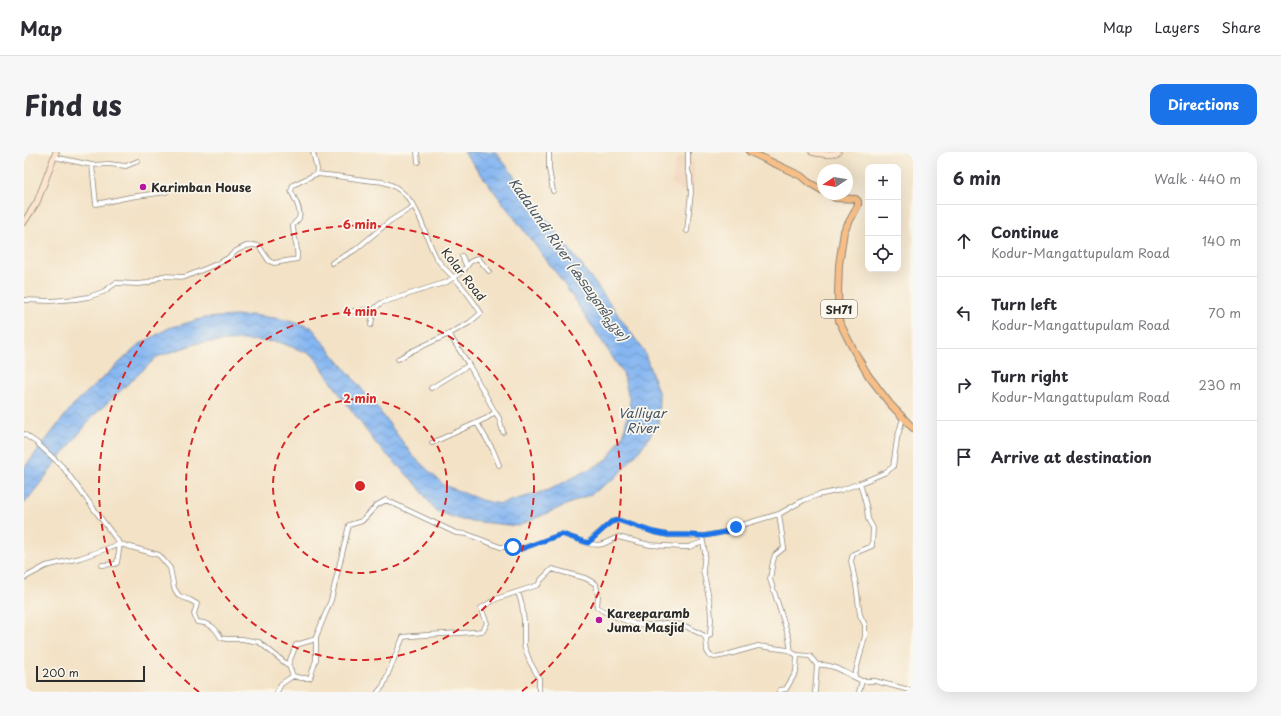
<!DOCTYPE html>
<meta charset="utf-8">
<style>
body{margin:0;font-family:"Playpen Sans","Noto Sans Malayalam",sans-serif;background:#f7f7f7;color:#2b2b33}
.controls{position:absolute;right:12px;top:12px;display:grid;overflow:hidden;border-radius:8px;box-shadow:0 4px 16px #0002}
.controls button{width:36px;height:36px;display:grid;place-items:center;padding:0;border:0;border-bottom:1px solid #e1e1e2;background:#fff;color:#2b2b33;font:20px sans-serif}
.compass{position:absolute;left:793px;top:12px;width:36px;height:36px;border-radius:50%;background:#fff;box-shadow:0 4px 16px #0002;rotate:258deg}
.scale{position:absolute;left:12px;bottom:10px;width:109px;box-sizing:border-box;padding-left:4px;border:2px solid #2b2b2b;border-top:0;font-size:11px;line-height:14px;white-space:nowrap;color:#2b2b2b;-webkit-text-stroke:3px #fbf7ec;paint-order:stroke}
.stop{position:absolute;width:12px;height:12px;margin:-9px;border:3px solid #1a73e8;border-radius:50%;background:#fff}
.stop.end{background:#1a73e8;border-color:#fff;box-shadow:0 1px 4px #0008}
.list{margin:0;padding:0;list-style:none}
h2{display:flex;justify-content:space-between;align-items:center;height:52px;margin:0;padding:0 16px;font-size:17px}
h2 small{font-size:13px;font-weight:400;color:#7c7c81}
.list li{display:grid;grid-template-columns:26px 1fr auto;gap:12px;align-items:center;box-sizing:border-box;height:72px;padding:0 16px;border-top:1px solid #e1e1e2}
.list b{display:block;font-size:15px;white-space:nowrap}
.list p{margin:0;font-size:13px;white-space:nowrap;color:#7c7c81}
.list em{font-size:13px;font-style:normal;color:#7c7c81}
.icon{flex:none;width:22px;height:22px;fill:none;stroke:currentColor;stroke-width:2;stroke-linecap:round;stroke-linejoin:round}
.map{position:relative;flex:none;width:889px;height:540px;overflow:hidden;border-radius:12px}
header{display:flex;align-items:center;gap:24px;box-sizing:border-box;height:56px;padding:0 20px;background:#fff;border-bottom:1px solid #e1e1e2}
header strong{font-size:19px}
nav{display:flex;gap:22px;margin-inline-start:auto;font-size:14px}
.intro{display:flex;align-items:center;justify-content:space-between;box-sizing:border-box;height:96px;padding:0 24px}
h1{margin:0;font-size:28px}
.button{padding:10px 18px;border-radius:12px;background:#1a73e8;color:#fff;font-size:14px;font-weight:700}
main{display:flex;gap:24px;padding:0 24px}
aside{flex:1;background:#fff;border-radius:12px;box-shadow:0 4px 16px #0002}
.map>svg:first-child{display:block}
</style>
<header>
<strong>Map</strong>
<nav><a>Map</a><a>Layers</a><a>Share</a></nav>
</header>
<div class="intro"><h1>Find us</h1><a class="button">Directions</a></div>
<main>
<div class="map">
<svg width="889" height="540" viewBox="0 0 889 540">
<defs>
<pattern id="water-waves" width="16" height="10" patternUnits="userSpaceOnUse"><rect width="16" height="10" fill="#85b6f1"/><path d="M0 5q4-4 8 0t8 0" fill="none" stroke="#6d94c3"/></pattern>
</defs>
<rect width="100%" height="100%" fill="#fbf7ec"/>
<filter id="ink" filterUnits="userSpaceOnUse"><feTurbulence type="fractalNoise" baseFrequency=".025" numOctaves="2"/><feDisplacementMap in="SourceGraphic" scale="8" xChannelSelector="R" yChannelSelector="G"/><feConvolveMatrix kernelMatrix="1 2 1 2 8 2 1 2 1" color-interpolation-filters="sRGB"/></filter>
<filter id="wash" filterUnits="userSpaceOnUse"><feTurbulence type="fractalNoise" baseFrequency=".012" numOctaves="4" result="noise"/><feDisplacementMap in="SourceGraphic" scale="16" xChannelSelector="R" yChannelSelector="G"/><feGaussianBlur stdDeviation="0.9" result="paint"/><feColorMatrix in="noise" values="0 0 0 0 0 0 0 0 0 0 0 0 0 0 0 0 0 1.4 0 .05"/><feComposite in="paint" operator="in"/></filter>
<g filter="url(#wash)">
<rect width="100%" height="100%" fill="#f3e2c6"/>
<path fill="#f1d5bc" d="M667,2L670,9V36L657,40L648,31L652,7Z"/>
<path fill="url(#water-waves)" stroke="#58708e" d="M440,0H472L580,143L620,199L635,243L634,273L615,299L591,326L567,342L494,374L438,368L412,359L392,332L353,293L320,248L289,203L255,190L221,188L174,191L133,205L68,265L0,352V316L50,252L116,192L145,176L180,166L228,163L257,167L287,175L355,258L389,304L420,333L457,348L476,352L525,338L583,308L600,281L606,250L599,221L536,126Z"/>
</g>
<g filter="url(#ink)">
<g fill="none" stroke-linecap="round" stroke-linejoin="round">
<g stroke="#8f8678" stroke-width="5.5">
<path id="street" d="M393,0L394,10
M525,0V17L529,39
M30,5L68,13L85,12L102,14L114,9
M68,13L72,52L106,45L142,40
M292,22C309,23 324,26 341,28C347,29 353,29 359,30C375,34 387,47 394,62C401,77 405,93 413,107C418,114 423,119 429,125C440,135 449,149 457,161L445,171L425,182L445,213L471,260L463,266L408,291
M663,79L667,40L666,24L664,19V0
M438,104L442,113
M308,111L331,98L366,69L390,54
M0,148L26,149L52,147L64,145L79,140L92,131L114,132L123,131L138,124L161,125L195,111L204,106L212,99L222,94L229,93L235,94L245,109L250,111L273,107C275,96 269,84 269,74C270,70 273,70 275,66C278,59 270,45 267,39L269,33L292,22L293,17L289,0
M321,160L350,157
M347,173L350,157L357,151L423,130L440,118L446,110L454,106L465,119
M374,207L388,199L425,182
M407,236L445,213
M471,260L475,266L479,280
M453,271L469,298L475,313
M0,282L13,291L38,314L96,392L135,403L146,416L150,436L155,444L166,448L173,452L170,462L173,470C186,471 191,475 197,486L203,487H218L235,490L265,514L269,524
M679,390L681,401L679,418L686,451L687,468L686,483L682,486
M563,391C578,396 581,390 594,385L626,393L658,395H665L679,390L678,384
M78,413L91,412L93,411L96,392
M0,426L22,414L56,406L96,392
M494,440L498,453L500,469V494L506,510L515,526V540
M773,503L786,504L793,513C806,511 819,519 830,525L831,523L841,484V473L836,463L832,433L827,409L829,402L848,394L849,376L844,367L843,357L836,331
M264,513L272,493L292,487
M269,524L277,526H286L292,508V485L307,448L325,373L338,369L353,353L362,348L432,381L443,382L476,395H489L497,397L538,382L563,391L587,370L594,368L629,380L644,383L680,384L701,380L721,372L755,362L780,348L794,343L817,338L839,330L860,321L869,315L873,287L879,266
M830,525L838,529H851L889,539
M253,540L257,532L269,524
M354,540L359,534L379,485C405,482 432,482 459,479L463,471L457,456L472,447L514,433L517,428L528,417L561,426L572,432L574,444L573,455L584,462L611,472L627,473L641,471L659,473L679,483L682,486L683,499L686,504L691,505L702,503L734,494L764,498L767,500L765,486L746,427L749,409L751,403L760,396L755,362
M755,540L756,538L762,537L772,520L773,503L767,500
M791,540L793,513
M835,540L838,529"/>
</g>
<g stroke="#8f8678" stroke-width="7">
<path id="secondary" d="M788,0C797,2 807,4 814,0
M0,70L13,50L32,0"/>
</g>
<g stroke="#8f8678" stroke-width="8">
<path id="primary" d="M726,0L777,24L784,30L799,39
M805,42L811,46L832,47L834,49V53L830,61L820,79L815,113L814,141L815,169L829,197L844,223L866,252L889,276"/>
</g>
<use href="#street" stroke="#fff" stroke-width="4"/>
<use href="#secondary" stroke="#fce5cf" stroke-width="5.5"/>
<use href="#primary" stroke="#f7be87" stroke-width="6"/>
</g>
</g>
<g fill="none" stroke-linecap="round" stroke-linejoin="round" filter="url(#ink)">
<path stroke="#1a73e8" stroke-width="5" d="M489,395L497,397L538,382L564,391L587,370L594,368L629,380L644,383H665L680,384L701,380L712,375"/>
</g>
<g fill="none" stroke="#d62828" stroke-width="2" stroke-dasharray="7 5">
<circle cx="336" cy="334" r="87"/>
<circle cx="336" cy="334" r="174"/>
<path d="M175 540A261 261 0 1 1 497 540"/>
</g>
<g fill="#b5179e" stroke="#fbf7ec" stroke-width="1.5">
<circle cx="119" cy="35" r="4"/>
<circle cx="575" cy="468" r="4"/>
</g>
<g text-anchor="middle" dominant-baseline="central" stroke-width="3.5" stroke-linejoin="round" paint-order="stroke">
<rect fill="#fbf7ec" stroke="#696865" stroke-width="1" x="797" y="148" width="36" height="18" rx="3"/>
<g font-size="11" font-weight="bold" fill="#2b2b2b">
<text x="815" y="157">SH71</text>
</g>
<g font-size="12" font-weight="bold" fill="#2b2b2b" stroke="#fbf7ec" text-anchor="start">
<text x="127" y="35">Karimban House</text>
<text x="583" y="461">Kareeparamb<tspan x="583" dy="14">Juma Masjid</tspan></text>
</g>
<g font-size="12" fill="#2b2b2b" stroke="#fbf7ec">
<text transform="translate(440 122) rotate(52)">Kolar Road</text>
</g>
<g font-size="13" font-style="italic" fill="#465566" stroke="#fbf7ec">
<text transform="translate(545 107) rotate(55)">Kadalundi River (കടലുണ്ടിപ്പുഴ)</text>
<text x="618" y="260">Valliyar<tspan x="618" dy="15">River</tspan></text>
</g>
</g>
<circle cx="336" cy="334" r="6" fill="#d62828" stroke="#fbf7ec" stroke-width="2"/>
<g font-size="12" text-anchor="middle" font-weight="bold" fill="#d62828" stroke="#fbf7ec" stroke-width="3.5" stroke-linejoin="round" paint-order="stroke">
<text x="336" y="77">6 min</text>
<text x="336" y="164">4 min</text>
<text x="336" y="251">2 min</text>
</g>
</svg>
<div class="controls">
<button>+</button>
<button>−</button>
<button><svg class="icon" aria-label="locate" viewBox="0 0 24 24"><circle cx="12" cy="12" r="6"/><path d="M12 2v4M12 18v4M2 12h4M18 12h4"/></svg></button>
</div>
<svg class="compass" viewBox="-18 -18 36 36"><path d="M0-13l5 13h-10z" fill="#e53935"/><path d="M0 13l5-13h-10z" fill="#7c7c81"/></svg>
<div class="scale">200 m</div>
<div class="stop" style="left:489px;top:395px"></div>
<div class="stop end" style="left:712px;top:375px"></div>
</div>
<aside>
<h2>6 min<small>Walk · 440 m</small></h2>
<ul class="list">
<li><svg class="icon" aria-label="ahead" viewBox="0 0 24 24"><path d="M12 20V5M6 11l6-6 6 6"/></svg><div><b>Continue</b><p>Kodur-Mangattupulam Road</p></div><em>140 m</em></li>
<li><svg class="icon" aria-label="left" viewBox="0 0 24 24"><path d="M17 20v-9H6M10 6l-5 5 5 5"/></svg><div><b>Turn left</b><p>Kodur-Mangattupulam Road</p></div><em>70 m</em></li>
<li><svg class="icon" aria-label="right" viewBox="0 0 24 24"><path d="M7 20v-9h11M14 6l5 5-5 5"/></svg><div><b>Turn right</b><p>Kodur-Mangattupulam Road</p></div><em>230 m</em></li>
<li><svg class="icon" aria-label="arrive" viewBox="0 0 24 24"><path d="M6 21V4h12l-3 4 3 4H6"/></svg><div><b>Arrive at destination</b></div></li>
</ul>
</aside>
</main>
